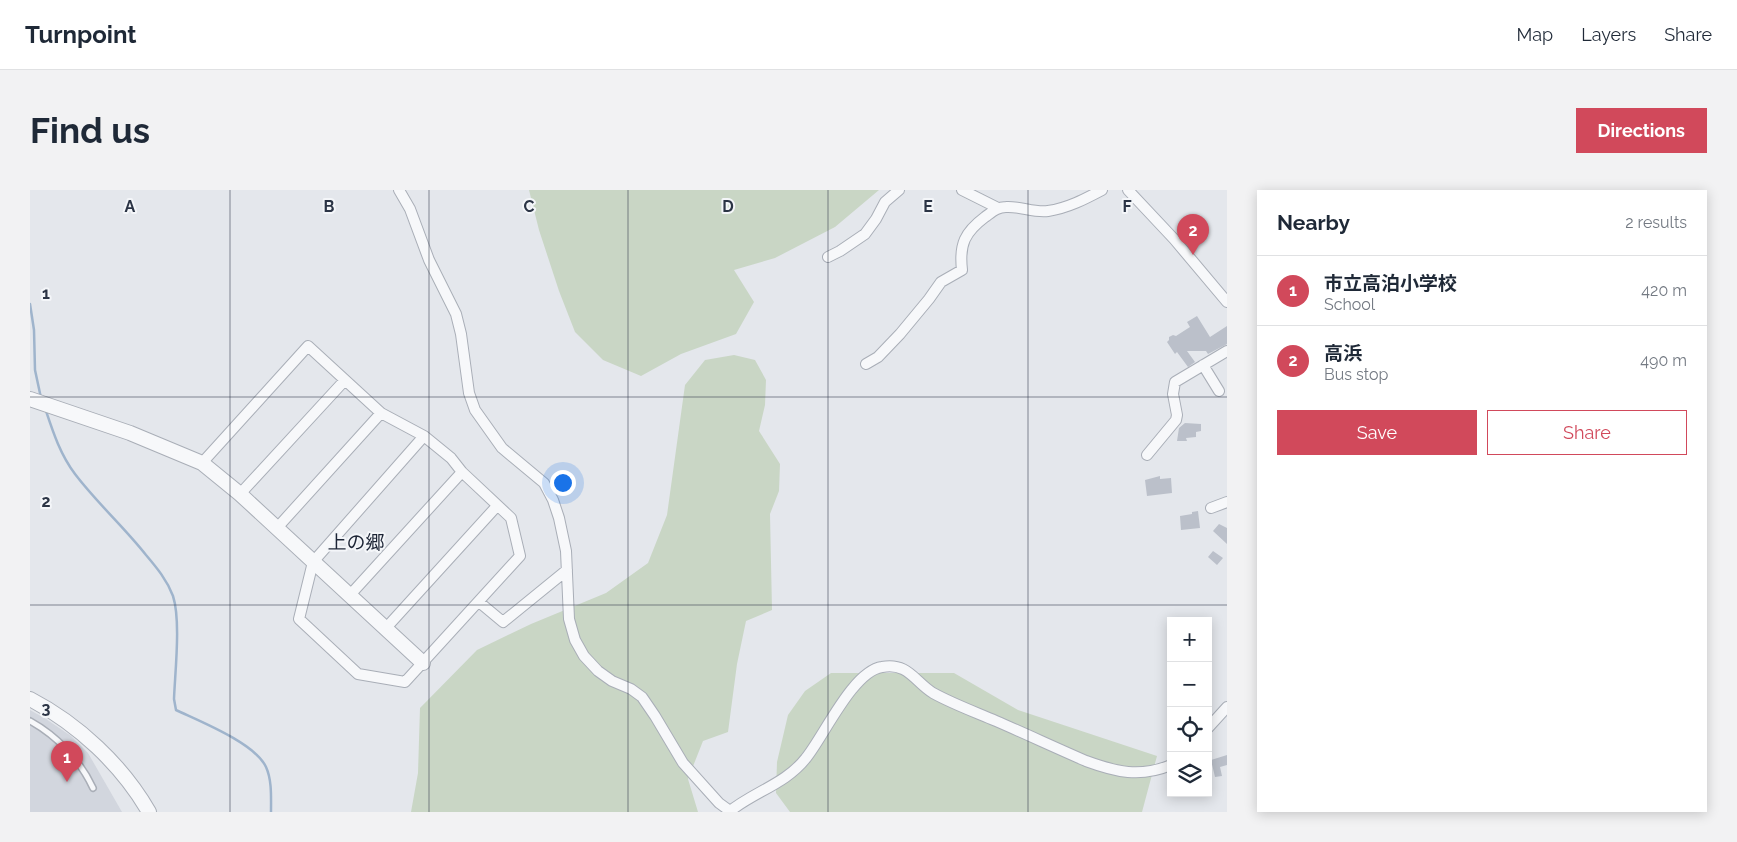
<!DOCTYPE html>
<meta charset="utf-8">
<style>
body{margin:0;font-family:Raleway,"Noto Sans JP",sans-serif;background:#f2f2f3;color:#1f2937}
.controls{position:absolute;right:15px;bottom:15px;display:grid;overflow:hidden;border-radius:0px;box-shadow:0 2px 12px #0003}
.controls button{width:45px;height:45px;display:grid;place-items:center;padding:0;border:0;border-bottom:1px solid #e0e1e3;background:#fff;color:#1f2937;font:25px sans-serif}
.you{position:absolute;left:532px;top:292px;width:18px;height:18px;margin:-12px;border:4px solid #fff;border-radius:50%;background:#1a73e8;box-shadow:0 0 0 8px #1a73e833}
.badge{display:grid;place-items:center;width:32px;height:32px;border-radius:50%;background:#d1495b;color:#fff;font-size:16px;font-weight:700}
.pin{position:absolute;translate:-50% -41px;filter:drop-shadow(0 1px 2px #0008)}
.pin::after{content:'';position:absolute;top:26px;width:18px;height:15px;background:inherit;clip-path:polygon(0 0,100% 0,50% 100%)}
.list{margin:0;padding:0;list-style:none}
h2{display:flex;justify-content:space-between;align-items:center;height:65px;margin:0;padding:0 20px;font-size:21px}
h2 small{font-size:16px;font-weight:400;color:#747a83}
.list li{display:grid;grid-template-columns:32px 1fr auto;gap:15px;align-items:center;box-sizing:border-box;height:70px;padding:0 20px;border-top:1px solid #e0e1e3}
.list b{display:block;font-size:19px;white-space:nowrap}
.list p{margin:0;font-size:16px;white-space:nowrap;color:#747a83}
.list em{font-size:16px;font-style:normal;color:#747a83}
.actions{display:flex;gap:10px;padding:15px 20px}
.actions a{flex:1;padding:11px 0;border:1px solid #d1495b;border-radius:0px;text-align:center;font-size:18px;color:#d1495b}
.actions .main{background:#d1495b;color:#fff}
.icon{flex:none;width:28px;height:28px;fill:none;stroke:currentColor;stroke-width:2;stroke-linecap:round;stroke-linejoin:round}
.map{position:relative;flex:none;width:1197px;height:622px;overflow:hidden;border-radius:0px}
header{display:flex;align-items:center;gap:30px;box-sizing:border-box;height:70px;padding:0 25px;background:#fff;border-bottom:1px solid #e0e1e3}
header strong{font-size:24px}
nav{display:flex;gap:28px;margin-inline-start:auto;font-size:18px}
.intro{display:flex;align-items:center;justify-content:space-between;box-sizing:border-box;height:120px;padding:0 30px}
h1{margin:0;font-size:35px}
.button{padding:12px 22px;border-radius:0px;background:#d1495b;color:#fff;font-size:18px;font-weight:700}
main{display:flex;gap:30px;padding:0 30px}
aside{flex:1;background:#fff;border-radius:0px;box-shadow:0 2px 12px #0003}
.map>svg:first-child{display:block}
</style>
<header>
<strong>Turnpoint</strong>
<nav><a>Map</a><a>Layers</a><a>Share</a></nav>
</header>
<div class="intro"><h1>Find us</h1><a class="button">Directions</a></div>
<main>
<div class="map">
<svg width="1197" height="622" viewBox="0 0 1197 622">
<rect width="100%" height="100%" fill="#e4e7ec"/>
<path fill="#d2d6de" d="M0,520L16,529L41,546L58,563L92,622H0Z"/>
<path fill="#c9d6c5" d="M499,0H849L805,37L745,68L704,80L724,112L706,144L651,164L611,186L573,170L545,142L529,101L509,40Z
M704,165L725,170L736,190L735,215L729,241L750,274L749,301L740,324L742,420L716,431L707,474L698,542L673,551L658,589L668,622H381L388,583L390,518L447,460L501,434L576,403L618,373L637,325L655,195L675,170Z
M801,483H924L988,520L1127,566L1112,622H760L746,603L747,572L758,525L775,501Z"/>
<g fill="none" stroke-linecap="round" stroke-linejoin="round">
<path stroke="#9fb4cc" stroke-width="2.5" d="M0,114L4,140L5,180L11,208
M15,218C23,242 30,264 45,284C67,313 94,337 116,365C127,378 137,390 143,406C151,431 145,482 144,509L146,520C169,531 225,553 236,577C242,590 241,607 241,622"/>
</g>
<path fill="#bbc0ca" d="M1167,126L1180,147L1197,136V154L1178,164L1176,161H1157L1165,172L1158,177L1147,162L1145,164L1137,152L1139,150V147L1143,145L1146,146L1160,137L1157,132Z
M1155,233L1171,234V241L1166,242V247L1156,248L1157,251H1147L1149,238Z
M1130,286V289L1141,288L1142,303L1117,306L1115,290Z
M1168,321L1170,338L1151,340L1150,326L1162,324V322Z
M1189,334L1197,338V354L1183,341Z
M1183,361L1193,368L1187,375L1178,367Z
M1197,565V575L1190,577L1192,586L1185,587L1181,570Z"/>
<g fill="none" stroke-linecap="round" stroke-linejoin="round">
<g stroke="#a9aeb7" stroke-width="8">
<path id="service" d="M0,531C27,546 50,570 63,598"/>
</g>
<g stroke="#a9aeb7" stroke-width="12">
<path id="minor" d="M369,0L380,19L399,70L426,124L431,144L439,203L445,220L472,258L514,293L523,310L529,328L536,361L539,429L545,450L554,466L568,481L582,491L601,499L612,507L625,526L653,573L689,613L700,621
M932,0L968,18
M1098,0L1144,49L1197,112
M798,67L810,61L835,44L846,29L855,12L869,0
M836,174L848,167L870,144L899,109L911,92L932,80C929,54 935,42 955,27C962,22 967,17 976,17C990,16 1004,23 1018,21C1038,18 1055,9 1072,0
M1173,175L1189,201
M1117,265L1146,230L1147,225L1143,204L1145,192L1197,161
M172,273L278,156L351,223L394,246L421,268L432,282L481,328L490,366L375,492L328,484L269,429L283,372L394,246
M210,304L315,190
M1181,318L1197,312
M247,338L351,223
M320,405L432,282
M449,412L473,432L537,380
M356,438L467,316
M1178,538L1197,517
M699,622C723,602 756,594 776,568C794,546 823,481 852,477C878,472 885,492 903,503C923,514 945,522 966,531C996,544 1026,558 1056,571C1086,582 1110,588 1141,575"/>
</g>
<g stroke="#a9aeb7" stroke-width="16">
<path id="tertiary" d="M0,209L100,243L172,273L210,304L393,473
M0,509C48,534 92,575 119,622"/>
</g>
<use href="#service" stroke="#f7f8fa" stroke-width="5"/>
<use href="#minor" stroke="#f7f8fa" stroke-width="10"/>
<use href="#tertiary" stroke="#f7f8fa" stroke-width="14"/>
</g>
<path fill="none" stroke="#2b3445" stroke-width="1" stroke-opacity="0.55" d="M200,0V622M399,0V622M598,0V622M798,0V622M998,0V622M0,207H1197M0,415H1197"/>
<g text-anchor="middle" dominant-baseline="central" stroke-width="4" stroke-linejoin="round" paint-order="stroke">
<g font-size="19" fill="#1d2536" stroke="#f4f6f9">
<text x="326" y="352">上の郷</text>
</g>
</g>
<g font-size="16" text-anchor="middle" font-weight="bold" fill="#2b3445" stroke="#f4f6f9" stroke-width="4" stroke-linejoin="round" paint-order="stroke">
<text x="100" y="22">A</text>
<text x="299" y="22">B</text>
<text x="499" y="22">C</text>
<text x="698" y="22">D</text>
<text x="898" y="22">E</text>
<text x="1097" y="22">F</text>
<text x="16" y="109">1</text>
<text x="16" y="317">2</text>
<text x="16" y="524">3</text>
</g>
</svg>
<div class="controls">
<button>+</button>
<button>−</button>
<button><svg class="icon" aria-label="locate" viewBox="0 0 24 24"><circle cx="12" cy="12" r="6"/><path d="M12 2v4M12 18v4M2 12h4M18 12h4"/></svg></button>
<button><svg class="icon" aria-label="layers" viewBox="0 0 24 24"><path d="M12 4l9 5-9 5-9-5zM3 14l9 5 9-5"/></svg></button>
</div>
<div class="you"></div>
<div class="pin badge" style="left:37px;top:592px">1</div>
<div class="pin badge" style="left:1163px;top:65px">2</div>
</div>
<aside>
<h2>Nearby<small>2 results</small></h2>
<ul class="list">
<li><span class="badge">1</span><div><b>市立高泊小学校</b><p>School</p></div><em>420 m</em></li>
<li><span class="badge">2</span><div><b>高浜</b><p>Bus stop</p></div><em>490 m</em></li>
</ul>
<div class="actions"><a class="main">Save</a><a>Share</a></div>
</aside>
</main>
